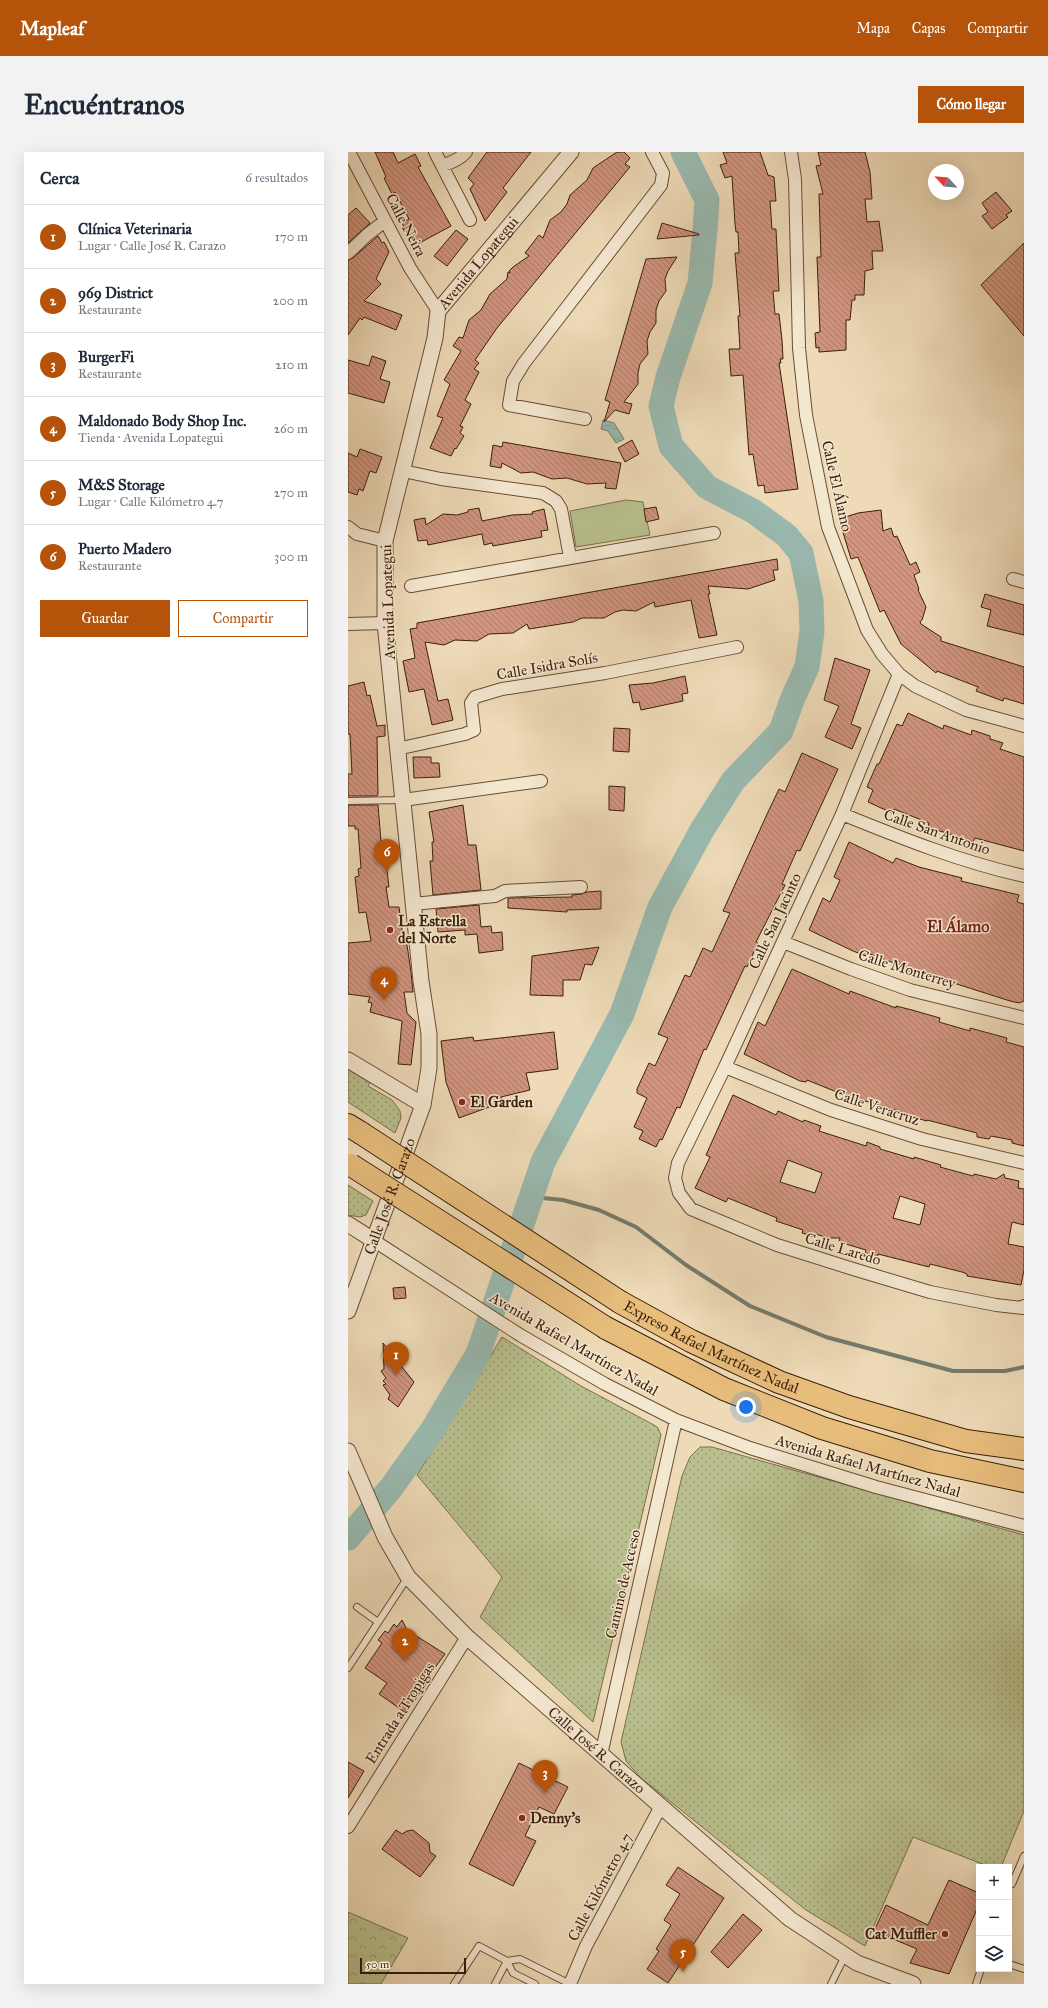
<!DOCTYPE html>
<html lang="es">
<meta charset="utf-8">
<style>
body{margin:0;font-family:"IM FELL Great Primer",serif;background:#f2f2f3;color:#1f2937}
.controls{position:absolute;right:12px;bottom:12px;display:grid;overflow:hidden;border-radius:0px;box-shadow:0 4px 16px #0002}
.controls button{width:36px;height:36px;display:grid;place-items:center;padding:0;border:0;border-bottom:1px solid #e0e1e3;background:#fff;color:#1f2937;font:20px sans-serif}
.compass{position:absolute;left:580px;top:12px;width:36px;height:36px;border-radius:50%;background:#fff;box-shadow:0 4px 16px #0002;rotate:296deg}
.scale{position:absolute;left:12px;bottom:10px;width:106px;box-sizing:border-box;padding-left:4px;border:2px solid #3c1f0a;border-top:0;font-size:11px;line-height:14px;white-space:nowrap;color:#3c1f0a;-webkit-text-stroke:3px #f4e7d0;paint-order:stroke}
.you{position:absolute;left:398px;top:1255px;width:14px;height:14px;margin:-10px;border:3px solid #fff;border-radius:50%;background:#1a73e8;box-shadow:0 0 0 6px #1a73e833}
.badge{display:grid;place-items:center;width:26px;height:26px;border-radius:50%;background:#b45309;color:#fff;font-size:13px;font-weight:700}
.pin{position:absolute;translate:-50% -33px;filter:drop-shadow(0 1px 2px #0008)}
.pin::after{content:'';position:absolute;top:21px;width:14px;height:12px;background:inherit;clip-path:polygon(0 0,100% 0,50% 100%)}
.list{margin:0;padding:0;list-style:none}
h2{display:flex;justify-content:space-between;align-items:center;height:52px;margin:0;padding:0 16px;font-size:17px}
h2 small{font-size:13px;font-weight:400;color:#747a83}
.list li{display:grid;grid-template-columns:26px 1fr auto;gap:12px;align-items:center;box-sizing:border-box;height:64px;padding:0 16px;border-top:1px solid #e0e1e3}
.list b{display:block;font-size:15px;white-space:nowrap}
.list p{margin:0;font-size:13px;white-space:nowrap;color:#747a83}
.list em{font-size:13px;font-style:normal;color:#747a83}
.actions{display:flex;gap:8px;padding:12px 16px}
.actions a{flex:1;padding:9px 0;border:1px solid #b45309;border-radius:0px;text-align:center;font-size:14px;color:#b45309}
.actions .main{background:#b45309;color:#fff}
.icon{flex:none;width:22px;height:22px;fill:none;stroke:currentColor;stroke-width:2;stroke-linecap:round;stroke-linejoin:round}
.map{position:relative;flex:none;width:676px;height:1832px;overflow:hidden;border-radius:0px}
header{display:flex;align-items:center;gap:24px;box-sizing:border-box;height:56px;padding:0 20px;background:#b45309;color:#fff}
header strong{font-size:19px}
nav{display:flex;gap:22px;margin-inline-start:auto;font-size:14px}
.intro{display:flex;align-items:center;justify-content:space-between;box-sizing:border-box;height:96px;padding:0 24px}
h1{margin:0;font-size:28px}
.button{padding:10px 18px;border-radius:0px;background:#b45309;color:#fff;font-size:14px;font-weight:700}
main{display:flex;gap:24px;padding:0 24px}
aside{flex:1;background:#fff;border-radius:0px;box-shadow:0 4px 16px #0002}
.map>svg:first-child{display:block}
</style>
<header>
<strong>Mapleaf</strong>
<nav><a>Mapa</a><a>Capas</a><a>Compartir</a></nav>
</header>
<div class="intro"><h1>Encuéntranos</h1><a class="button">Cómo llegar</a></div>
<main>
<aside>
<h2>Cerca<small>6 resultados</small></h2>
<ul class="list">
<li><span class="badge">1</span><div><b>Clínica Veterinaria</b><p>Lugar · Calle José R. Carazo</p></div><em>170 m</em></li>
<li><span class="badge">2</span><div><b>969 District</b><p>Restaurante</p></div><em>200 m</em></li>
<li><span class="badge">3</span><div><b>BurgerFi</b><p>Restaurante</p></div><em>210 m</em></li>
<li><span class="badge">4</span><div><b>Maldonado Body Shop Inc.</b><p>Tienda · Avenida Lopategui</p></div><em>260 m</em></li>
<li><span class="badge">5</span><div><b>M&amp;S Storage</b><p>Lugar · Calle Kilómetro 4.7</p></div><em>270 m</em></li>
<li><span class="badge">6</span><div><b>Puerto Madero</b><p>Restaurante</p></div><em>300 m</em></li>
</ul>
<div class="actions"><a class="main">Guardar</a><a>Compartir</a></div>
</aside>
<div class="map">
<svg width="676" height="1832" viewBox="0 0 676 1832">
<defs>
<pattern id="grass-dots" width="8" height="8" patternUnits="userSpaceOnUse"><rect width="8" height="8" fill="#b9c08e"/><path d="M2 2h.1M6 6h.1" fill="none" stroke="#989b72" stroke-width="1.8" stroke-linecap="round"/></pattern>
<pattern id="forest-crowns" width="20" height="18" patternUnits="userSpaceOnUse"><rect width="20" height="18" fill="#b9c08e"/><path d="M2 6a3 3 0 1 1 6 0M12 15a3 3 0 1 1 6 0" fill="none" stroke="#989b72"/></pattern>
<pattern id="water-waves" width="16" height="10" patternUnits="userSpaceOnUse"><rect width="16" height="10" fill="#99bab0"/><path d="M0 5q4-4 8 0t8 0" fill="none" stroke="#859f96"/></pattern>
<pattern id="building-back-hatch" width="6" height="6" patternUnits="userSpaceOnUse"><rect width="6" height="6" fill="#d2947e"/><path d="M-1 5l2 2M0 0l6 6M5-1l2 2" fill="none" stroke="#ac7865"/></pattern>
</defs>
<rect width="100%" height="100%" fill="#eedab7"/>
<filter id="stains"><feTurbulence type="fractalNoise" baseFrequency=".005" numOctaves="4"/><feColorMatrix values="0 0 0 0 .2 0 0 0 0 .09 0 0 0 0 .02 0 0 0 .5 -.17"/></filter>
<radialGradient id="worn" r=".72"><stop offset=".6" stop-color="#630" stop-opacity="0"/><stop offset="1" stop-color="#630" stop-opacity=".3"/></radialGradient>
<path fill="url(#grass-dots)" stroke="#7a704c" d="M0,917L22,930L20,934L44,948L52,959L53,966L47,981L0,950Z
M0,1033L25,1049L18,1063L12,1065L0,1063Z
M154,1185L233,1234L306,1273L310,1276L313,1283L245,1570L132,1465L154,1425L69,1323Z
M352,1295H364L676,1383V1659L653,1715H642L565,1685L517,1794L458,1758L293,1626L278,1609L273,1590L334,1324L342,1305Z"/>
<path fill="url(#forest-crowns)" stroke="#7a704c" d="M0,1760L60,1786L33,1832H0Z"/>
<path fill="#b9c08e" stroke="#7a704c" d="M278,348L295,350L302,383L228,395L222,359Z"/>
<path fill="url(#water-waves)" stroke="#747c6e" d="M255,268L266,271L276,287L268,291L260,279L253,277Z"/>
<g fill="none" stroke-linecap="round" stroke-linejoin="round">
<path stroke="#747c6e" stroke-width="4" d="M184,1045L215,1048L251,1058L288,1075L338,1113L402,1154L478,1185L605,1219H657L676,1215"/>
<path stroke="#99bab0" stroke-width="25" d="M0,1386L43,1336L85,1277L130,1202L195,1010L274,862L312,755L354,678L385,629L433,579L444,548L459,515L464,479L463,449L453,401L438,383L405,359L359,335L323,294L313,254L320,225L352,131L357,78L359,48L335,0"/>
</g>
<path fill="url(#building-back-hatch)" stroke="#3c1f0a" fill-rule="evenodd" d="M27,0H45L50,11L67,2L73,14L70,15L103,74L66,94L54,71L61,67L47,40L44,42L36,26L38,25Z
M139,0H183L155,36L159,40L137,69L122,37L126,32L120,26Z
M269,0H276L282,6L277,12L282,15L149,176L127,208L131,211L126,217L131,220L117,248L123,252L112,274L115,275L112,281L116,284L108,297L107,296L103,304L82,296L95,266L89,264L102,232L96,228L113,199L105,194L111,185L115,186L121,168L133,158L142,142L159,127L160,120L162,121L161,119L165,115L181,104L177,101L191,83L195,86L202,68L213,60L219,52L222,43L239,28L245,16Z
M375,0H412L420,23L426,25L428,49H422L424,77H428L431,139H425L427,162H431L434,188L435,207H432L433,211H431L450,337L417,341L416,333L410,334L405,302L401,303L395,223L383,224L381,197H392L390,164H392L387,101H391L390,80H388L387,72L384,24L377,26L372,13L379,11Z
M470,0H517L522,20L524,47H517L519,70L531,69L535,99H524L525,117L517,119L516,143H507V148H504L502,168H498V198L471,200V195L468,196L467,181L472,180L469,105H473L471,42H475L468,14L473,13Z
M648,40L664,59L658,63L660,65L644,77L634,64L640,60L634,51Z
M8,56L22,71L0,91V63Z
M314,71L351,82V83L309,87Z
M108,78L120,87L99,114L86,104Z
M30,84L34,91L36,90L41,100L28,127L33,132L16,149L54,163L48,178L16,165L14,168L12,166L0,183V108L5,106Z
M676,91V184L633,133Z
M329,105L320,119L317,127L318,139L311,149L308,158V171L302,180L299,189L300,202L292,212L290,221V232L276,250L284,252L281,262L267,258L256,270L262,250L257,248L298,107Z
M24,204L38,209L32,227L42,230L36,251L0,241V208L21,214Z
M284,288L291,302L277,310L270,296Z
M155,290L273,311L268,337L257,336L258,331L239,332L219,326L204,327L185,320L173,321L154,311L153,316L142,314L145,293L154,295Z
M12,297L34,305L28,321L22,319L15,339L11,337L9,343L0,340V301L9,305Z
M308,355L311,367L298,370L296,357Z
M131,356L134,369L164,363L185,362L184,360L196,357L200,378L193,379L194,385L145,394L144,391L136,393L134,382L80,393L79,388L70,389L66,368L77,366L78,373L95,362L109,363L120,360V358Z
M533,358L535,379L543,376L546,385L549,384L562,413L568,410L572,420L566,423L571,437L570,438L578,455L574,468L572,470L573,472L593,485V489L676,515V552L656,546L655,549L628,539L630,535L589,519L588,521L553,492L536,458L532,460L510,405L503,407L491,367L510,361Z
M429,407L430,418H425L427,428L400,437L360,434L362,442H360L369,483L351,486L343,448L307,455L306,450L288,459L275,458L267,460L256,466H234L225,470L181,477L179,472L165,481L141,482L129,489L107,488L96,493L77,490L90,549L100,547L105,568L84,573L76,537L61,540L55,509L67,506L62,477L69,476V471Z
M637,442L676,453V483L639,474L643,458L633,455Z
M487,506L522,518L503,572L513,576L504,597L477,585L491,554L476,548Z
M337,524L340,541L334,542L335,549L293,558L291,550L285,551L281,533L305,531Z
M16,530L19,544L22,543L29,574L37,573V584L29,585L30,642L29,644H0V622H4L2,582H0V534Z
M560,561L595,577L596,573L623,583L624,578L642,584V587L655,591L652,597L676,605V699L627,686L625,690L580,675L581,671L546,657L544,661L520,650L525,638L519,635L529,612H531L549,572L554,574Z
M266,576L282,577L281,600L265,599Z
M454,601L490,617L452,699L449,698L434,732L437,733L408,790L410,791L399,815L397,814L358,898L356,897L332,956L329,955L314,988L312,987L308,995L291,987L295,979L286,975L299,946L289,941V937L301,911L307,914L320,886L310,882L337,823L342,825L355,796L364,800L382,761L375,759L420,660L431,637L437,640Z
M65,605H83V611H91L92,625L66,626Z
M261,634L277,635L276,659L261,658Z
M0,653H30L33,689H38V710L41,735H38L41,755H51L55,786H58L63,820L65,840H56L59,861L68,870L63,913L50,912L54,869L22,860L24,851L20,850L22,845L0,842V791L23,789L18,760L11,761L7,725L11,724L10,717L13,716L10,677H7V674H0Z
M115,653L120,693H128L133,738L85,743L82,709H85L84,690H86L81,660Z
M501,690L545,711L548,706L571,715L614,726L613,729L671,743L669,750L676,752V849L671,851L662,849L568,819L567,821L554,817V814L519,801L518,804L505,799L461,778L475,746L482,750L492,728L486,725Z
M253,739V757L219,758V760L160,756V746L224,745V743L234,742L239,740Z
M131,753L133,775L143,774L144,781L154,780L155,798L131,801L129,782L117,783V778L90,780L88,757Z
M251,795L244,813L237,812L232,828H215V844L182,843L184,804Z
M444,817L501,842L502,839L548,856V854L564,858L592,866L591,870L622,879V876L659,886L658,890L676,895V994L664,991V988L643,984L641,987L629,985V981L579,968V969L553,962L554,960L517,949L516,951L459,928L458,930L452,929L396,902L410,870L417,874Z
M206,880L210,917L178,921L182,938L153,945L155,950L111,966L98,930L93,889L125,885L126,889Z
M385,943L428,963L430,959L455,970L456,968L473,974L471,979L518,994L519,990L532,995V997L566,1007V1005L593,1013L592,1015L625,1024L626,1022L648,1027L656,1022L657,1026L671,1029L670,1036L676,1037V1073L664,1070L660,1092L676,1095V1118L673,1133L619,1124V1122L614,1120L582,1112L581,1115L530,1102L529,1108L516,1104L518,1098L491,1090L492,1086H479L468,1082L467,1085L454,1081L455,1078L428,1069L429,1066L380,1046L378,1050L347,1036L362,1005L358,1003ZM440,1008L474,1021L467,1041L432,1030ZM552,1044L577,1052L572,1073L545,1066Z
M57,1135L58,1146L46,1147L45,1136Z
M35,1191L66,1230L50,1255L40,1247L42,1243L35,1233L38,1232L35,1229L38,1226L33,1219L36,1217Z
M54,1468L59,1478L97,1502L80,1525L82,1526L58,1561L31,1542L39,1531L17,1516L34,1491L30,1488L37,1479L40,1481L46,1472L49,1475Z
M0,1610L16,1619L0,1646Z
M171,1611L220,1635L206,1662L191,1655L177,1684L188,1689L165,1734L121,1712Z
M48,1678L54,1682L59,1679L65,1678L81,1691L82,1700L88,1704L72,1725L34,1697Z
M330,1715L376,1746L320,1831L299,1817L311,1799L308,1797L323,1773L316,1768L332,1742L318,1733Z
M601,1728L631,1741V1752L601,1822L562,1811L569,1797L526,1779L538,1753L580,1773Z
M395,1762L414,1778L380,1816L363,1800Z"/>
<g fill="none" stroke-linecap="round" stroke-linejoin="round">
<g stroke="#684e35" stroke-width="8">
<path id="service" d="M0,649L55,648
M9,1455L30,1470
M0,1516L60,1425
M664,1732L676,1704
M159,1809L165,1821L187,1832
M661,1812L676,1817
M106,1832L131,1794L159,1809L172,1807L222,1832
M147,1832L159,1809
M483,1832L497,1804
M628,1832L633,1817"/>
</g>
<g stroke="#684e35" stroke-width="14">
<path id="minor" d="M1,0L62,116L90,159
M87,0L122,68
M443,0L447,27L451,196L458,263L480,375L519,478L534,502L551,522L567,534L618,558L676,574
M94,13C104,11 111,8 118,0
M0,101L19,83L37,69
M237,267L161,253L165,229L176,211L313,33L315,21L304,0
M55,319L93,327L195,341L208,349L213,357L222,405
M0,375L9,382L37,389
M665,427L676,430
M63,434L366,381
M0,472L37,471
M551,522L494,662L377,915L330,1011L327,1026L331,1041L343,1057L429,1093L505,1117L582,1140L648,1153L675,1156L676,1154
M49,597L117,582L126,578L123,551L127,545L154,537L257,521L389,495
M55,648L193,629
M494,662C553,686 613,710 676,724
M65,752L147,744L157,739L233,735
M435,790L503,817L562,838L676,866
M377,915L483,958L574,987L676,1011
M25,1088L172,1183L257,1232L328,1268L402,1296L528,1335L676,1374
M253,1603L328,1268
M0,1675L119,1485
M222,1832L238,1794L313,1654"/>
</g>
<g stroke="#684e35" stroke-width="17">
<g id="tertiary">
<path d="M0,908L75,953"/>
<path d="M0,1072L25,1088"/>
<path id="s1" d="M0,1159L75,953L81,916V882L73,829L37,471V389L87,186L90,159L223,0"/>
<path id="s2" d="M0,1299L37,1385L60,1425L119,1485L442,1767L509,1811L565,1832"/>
</g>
</g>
<g stroke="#3c1f0a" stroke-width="24">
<g id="motorway">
<path d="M0,973L13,981"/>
<path id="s3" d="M272,1150L343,1189L431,1230L501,1255L618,1289L676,1297"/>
<path d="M258,1176L376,1237L474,1276L582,1309L676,1329"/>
</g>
</g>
<use href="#service" stroke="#f4e7d0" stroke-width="6"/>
<use href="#minor" stroke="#f4e7d0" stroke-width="12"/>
<use href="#tertiary" stroke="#f4e7d0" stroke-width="15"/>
<use href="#motorway" stroke="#e7bd7c" stroke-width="22"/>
<g stroke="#3c1f0a" stroke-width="24" stroke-linecap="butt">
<path id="motorway-bridge" d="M13,981L272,1150
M3,1013L258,1176"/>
</g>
<use href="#motorway-bridge" stroke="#e7bd7c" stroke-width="22"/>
</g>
<g fill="#8f2418" stroke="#f4e7d0" stroke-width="1.5">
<circle cx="42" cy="778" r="4"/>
<circle cx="114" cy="950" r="4"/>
<circle cx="174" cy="1666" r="4"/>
<circle cx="597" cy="1782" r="4"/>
</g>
<g text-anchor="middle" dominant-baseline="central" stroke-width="3" stroke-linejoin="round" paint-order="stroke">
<g font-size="15" fill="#3c1f0a" stroke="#f4e7d0">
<text transform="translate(58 73) rotate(62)">Calle Neira</text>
<text stroke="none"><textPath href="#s1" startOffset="1085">Avenida Lopategui</textPath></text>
<text transform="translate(489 334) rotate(77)">Calle El Álamo</text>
<text transform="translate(40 450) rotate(-92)">Avenida Lopategui</text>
<text transform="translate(199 514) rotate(-10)">Calle Isidra Solís</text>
<text transform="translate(589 680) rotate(19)">Calle San Antonio</text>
<text transform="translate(427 769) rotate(-65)">Calle San Jacinto</text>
<text transform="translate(559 817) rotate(17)">Calle Monterrey</text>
<text transform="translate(529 955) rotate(18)">Calle Veracruz</text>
<text stroke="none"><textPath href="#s1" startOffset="122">Calle José R. Carazo</textPath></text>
<text transform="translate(495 1097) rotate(17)">Calle Laredo</text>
<text transform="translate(226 1192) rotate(30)">Avenida Rafael Martínez Nadal</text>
<text stroke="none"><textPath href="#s3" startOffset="102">Expreso Rafael Martínez Nadal</textPath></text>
<text transform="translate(520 1314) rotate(16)">Avenida Rafael Martínez Nadal</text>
<text transform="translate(275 1432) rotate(-77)">Camino de Acceso</text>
<text transform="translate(52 1561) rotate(-58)">Entrada a Tropigas</text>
<text stroke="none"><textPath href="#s2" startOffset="396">Calle José R. Carazo</textPath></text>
<text transform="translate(252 1735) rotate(-62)">Calle Kilómetro 4.7</text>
</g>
<g font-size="15" font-weight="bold" fill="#3c1f0a" stroke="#f4e7d0" text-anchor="start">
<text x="50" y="769">La Estrella<tspan x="50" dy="17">del Norte</tspan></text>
<text x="122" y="950">El Garden</text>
<text x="182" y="1666">Denny's</text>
<text x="589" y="1782" text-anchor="end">Cat Muffler</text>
</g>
<g font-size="16" font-weight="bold" fill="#7a1f14" stroke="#f4e7d0">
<text x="610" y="774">El Álamo</text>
</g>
</g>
<rect width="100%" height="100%" filter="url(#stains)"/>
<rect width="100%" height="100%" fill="url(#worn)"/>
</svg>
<div class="controls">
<button>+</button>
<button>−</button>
<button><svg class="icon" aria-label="layers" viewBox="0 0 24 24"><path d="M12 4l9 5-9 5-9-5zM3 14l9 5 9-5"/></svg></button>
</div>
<svg class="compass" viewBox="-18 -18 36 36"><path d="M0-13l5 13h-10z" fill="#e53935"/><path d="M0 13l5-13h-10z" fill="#747a83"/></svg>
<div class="scale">50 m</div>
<div class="you"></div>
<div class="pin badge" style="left:48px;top:1223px">1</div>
<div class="pin badge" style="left:57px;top:1509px">2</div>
<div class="pin badge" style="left:197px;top:1641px">3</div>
<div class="pin badge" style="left:36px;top:848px">4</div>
<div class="pin badge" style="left:335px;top:1820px">5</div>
<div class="pin badge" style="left:39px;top:720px">6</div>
</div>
</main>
